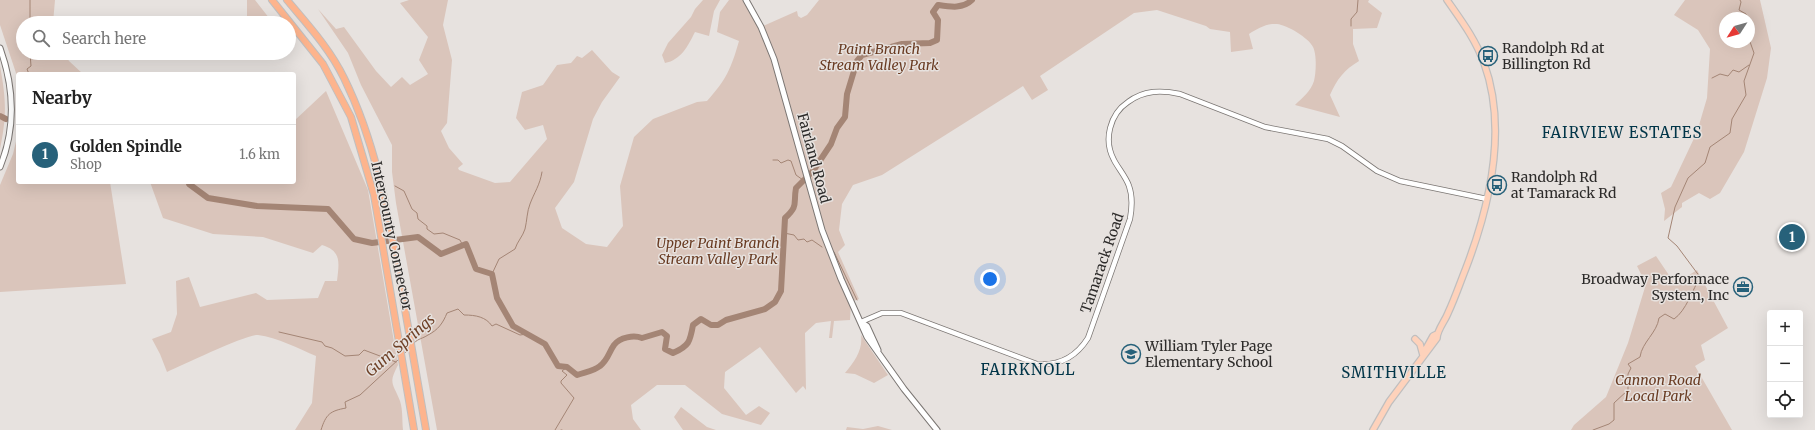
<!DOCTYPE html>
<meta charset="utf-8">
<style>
body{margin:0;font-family:Merriweather,serif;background:#f2f2f2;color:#222}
.controls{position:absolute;right:12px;bottom:12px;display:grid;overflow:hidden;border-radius:4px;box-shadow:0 4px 16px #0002}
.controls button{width:36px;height:36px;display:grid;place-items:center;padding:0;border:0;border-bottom:1px solid #e0e0e0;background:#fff;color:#222;font:20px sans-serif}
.compass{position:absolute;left:1719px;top:12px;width:36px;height:36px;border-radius:50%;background:#fff;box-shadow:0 4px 16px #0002;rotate:234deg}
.you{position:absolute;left:990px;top:279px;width:14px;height:14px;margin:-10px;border:3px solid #fff;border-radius:50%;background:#1a73e8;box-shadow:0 0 0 6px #1a73e833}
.badge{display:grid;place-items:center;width:26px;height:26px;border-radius:50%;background:#27617a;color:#fff;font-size:13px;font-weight:700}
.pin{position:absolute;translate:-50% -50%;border:2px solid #fff;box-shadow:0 1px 4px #0006}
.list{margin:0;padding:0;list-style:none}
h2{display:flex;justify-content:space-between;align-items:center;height:52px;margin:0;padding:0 16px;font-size:17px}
h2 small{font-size:13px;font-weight:400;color:#767676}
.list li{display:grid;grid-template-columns:26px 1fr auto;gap:12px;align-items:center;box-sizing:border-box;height:60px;padding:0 16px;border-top:1px solid #e0e0e0}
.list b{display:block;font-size:15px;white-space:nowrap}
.list p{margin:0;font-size:13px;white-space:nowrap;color:#767676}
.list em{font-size:13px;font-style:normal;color:#767676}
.icon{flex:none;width:22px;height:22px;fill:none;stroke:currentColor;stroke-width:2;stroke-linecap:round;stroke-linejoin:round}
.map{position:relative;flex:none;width:1815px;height:430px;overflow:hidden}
.search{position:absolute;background:#fff;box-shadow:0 4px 16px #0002;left:16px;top:16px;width:280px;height:44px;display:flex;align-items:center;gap:10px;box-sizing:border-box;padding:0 14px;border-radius:22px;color:#767676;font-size:15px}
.panel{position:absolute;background:#fff;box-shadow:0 4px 16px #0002;left:16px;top:72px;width:280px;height:112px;border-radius:4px}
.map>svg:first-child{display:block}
</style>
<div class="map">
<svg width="1815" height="430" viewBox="0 0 1815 430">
<rect width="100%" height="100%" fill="#e7e2df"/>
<path fill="#dac5bb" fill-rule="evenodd" d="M0,0H55L53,23H23V53H64L69,61L83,74H18V79L0,25Z
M247,0H255L273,23H247Z
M409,0H448L443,25L452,60L447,123L441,131L449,148L463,164L458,168L459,170L495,183L510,182L547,139L543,125L525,130L516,118L522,92L543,85L557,65L571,63L577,56L582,58L592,50L612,72L620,77L602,102L593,119L574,182L555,208L562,228L586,244L607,247L623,226L620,186L634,137L653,119L697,102L707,101C726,80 731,69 739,41L717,32L720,12L729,0H746L761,27L797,11L798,16L801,18L807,15L819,0H1369L1368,2L1382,13L1377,28L1353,29V44L1359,61C1344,70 1337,79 1330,95L1340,117L1295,105C1302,98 1311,91 1314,81C1316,73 1317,55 1313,47C1309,38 1287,25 1277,24C1267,23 1257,29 1249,34L1253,49L1231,52L1230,32L1210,29L1206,26L1157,10L1134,13L1040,76L1048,90L1032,100L1023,86L882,175L853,185L842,204L839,230L845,245L838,252L859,299L851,302L850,320L834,321L832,338H829L831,321L816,323L805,333L806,390L803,386L796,393L760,347L725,372L724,388L746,415L759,406L770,413L761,425L722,414L685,385H657L631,405L633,419L641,430H437L396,203L392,172V145L361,85L348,53L318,9L336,29L344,27L376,71L391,87L402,77L410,85L428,74L419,60L428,37L400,3Z
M703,0H720L714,11L709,36L695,32C688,46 681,60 665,63L662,55L668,43L691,17L695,9Z
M1685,0H1760L1771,48L1767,78L1744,152L1720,193L1710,199L1699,193L1682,203V207L1664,221L1665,209L1661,193L1671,187L1697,132L1707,98L1710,49L1698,30L1674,15ZM1725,18H1749V42H1725Z
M0,66C6,98 7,116 0,149Z
M326,91L368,190L398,365C388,384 393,383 400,401C403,410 402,421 403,430H295L312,403L316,356C299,349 277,337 258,335C247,334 181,366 167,372L160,354L152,339L171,332L177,314L176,281L189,277L200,307L256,293L267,300L318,298L325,281H337C339,263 342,251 322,245L313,253L263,237L213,234L163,218L150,182H294V121Z
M18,133V182H110L126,284L0,292V185L13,154Z
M1656,256L1675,284L1697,270L1728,328L1701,345L1705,360L1695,366L1732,430H1571L1574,425L1606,397L1628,343L1646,284L1637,266Z
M861,335L888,375L874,383L855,374L845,373C855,361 863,350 861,335Z
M681,407L707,427L716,430H683L674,417Z
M878,426L892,430H846L847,427L863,429Z"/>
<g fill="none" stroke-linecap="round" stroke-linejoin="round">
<path stroke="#a48575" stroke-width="1" d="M30,0V23
M1740,0L1741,2L1739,10L1746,14L1747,18
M1351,26V19L1357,12L1358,0
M1749,30V38
M29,74L27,69L31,66L30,53
M1712,78L1720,74L1728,76L1733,70L1739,72L1749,65
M773,160H778L781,163L788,160L791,161L796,175L803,180
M395,186L404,191L412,209L417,213L418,219L427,226V229L434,234L443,233L460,240L463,246
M784,233L794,235L798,240L804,239L807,242L812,240L822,247
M834,252L857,300
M492,274L499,259L515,249C517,242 523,236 525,229C527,221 527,211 530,204C534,193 540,185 542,172
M279,332L322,342L325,346L332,348L345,356L359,355L364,350L396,362
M414,343C419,338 422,339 428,335C438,330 443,323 447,313L458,309L464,315C476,315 486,317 492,326L496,324L520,335L527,334
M404,354L409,349
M321,430C326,414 330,411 346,408L345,402L360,395L399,359
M555,430L574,398L561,383V381L567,375L562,371L567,367
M561,430H562
M1593,430L1609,424L1614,420V403L1628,390V374L1631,368L1628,364L1640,357C1642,342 1657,333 1659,318L1665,314L1674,319C1686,311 1693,289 1700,277L1677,246L1668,238L1675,207L1688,178L1705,163L1710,147L1730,133L1732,119L1746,95L1744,81L1754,53L1749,39"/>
<path stroke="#a48575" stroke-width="6" d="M0,116L6,119
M189,182V184L208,198L257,206L328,209L354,239L372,243L418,237L441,254L466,244L476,269L492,274L497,298L513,326L545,344L558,366L567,367L577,375C585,372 594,371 600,366C608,360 609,352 614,345C620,337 634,335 642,338L662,332L667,336L665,349L673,353C689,346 690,342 693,325L701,319L711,325H718L726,320L765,309L775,302L781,291L785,218C799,205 793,204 796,188L813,171L831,144L837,128L845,117L847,94L857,61L862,55L902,44L930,43L937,40L938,20L933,12L938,5C951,7 963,9 972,0"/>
<g stroke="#7b7673" stroke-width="6">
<path id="tertiary" d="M861,322L882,313H901L1037,364C1060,366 1076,357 1088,338L1130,219C1132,208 1133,197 1129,186C1126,177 1118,168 1114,160C1103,140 1110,114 1128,102C1144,90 1161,90 1180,94L1265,127L1328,139L1342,146L1377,171L1400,181L1487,199"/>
</g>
<g stroke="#7b7673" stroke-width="7">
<path id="secondary" d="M746,0L761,27L774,59L822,230L841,279L867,337L904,389L937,430
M0,48C14,87 16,128 0,167
M861,322L867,326L878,350"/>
</g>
<g stroke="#c0bfbf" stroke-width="8">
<path id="primary" d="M1415,339L1420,344L1423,355
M1423,354L1433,336L1437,334
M1373,430L1389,402L1437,338C1437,330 1445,321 1448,313C1455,298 1460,283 1466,268C1490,205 1508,129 1484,63C1476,40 1461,20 1447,0"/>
</g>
<g stroke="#c0bfbf" stroke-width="8">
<path id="motorway" d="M272,0L323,64L351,117L374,195L414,430
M287,0C308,25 330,49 344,78C375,141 387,207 399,275C408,327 417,378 426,430"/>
</g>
<use href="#tertiary" stroke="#fff" stroke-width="4.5"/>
<use href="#secondary" stroke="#fff" stroke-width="5"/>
<use href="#primary" stroke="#fed2bb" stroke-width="5.5"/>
<use href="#motorway" stroke="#fdb48d" stroke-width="6"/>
</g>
<defs>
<g id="bus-ring" transform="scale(1)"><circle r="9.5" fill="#e7e2df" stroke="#27617a" stroke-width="1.5"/><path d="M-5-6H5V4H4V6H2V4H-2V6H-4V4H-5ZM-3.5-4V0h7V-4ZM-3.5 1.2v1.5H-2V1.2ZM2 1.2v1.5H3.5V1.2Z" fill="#27617a"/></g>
<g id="office-ring" transform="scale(1)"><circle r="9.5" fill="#e7e2df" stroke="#27617a" stroke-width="1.5"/><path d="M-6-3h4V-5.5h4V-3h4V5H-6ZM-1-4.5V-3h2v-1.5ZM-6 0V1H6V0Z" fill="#27617a"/></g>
<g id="school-ring" transform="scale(1)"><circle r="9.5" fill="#e7e2df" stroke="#27617a" stroke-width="1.5"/><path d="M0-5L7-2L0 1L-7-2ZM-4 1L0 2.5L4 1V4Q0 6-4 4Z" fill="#27617a"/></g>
</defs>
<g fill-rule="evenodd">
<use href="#bus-ring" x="1488" y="56"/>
<use href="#bus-ring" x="1497" y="185"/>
<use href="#office-ring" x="1743" y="287"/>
<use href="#school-ring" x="1131" y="354"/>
</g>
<g text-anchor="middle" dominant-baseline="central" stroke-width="3" stroke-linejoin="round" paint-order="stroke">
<g font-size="14" fill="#2d2b2a" stroke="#e7e2df" text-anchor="start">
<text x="1502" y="48">Randolph Rd at<tspan x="1502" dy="16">Billington Rd</tspan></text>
<text x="1511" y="177">Randolph Rd<tspan x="1511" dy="16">at Tamarack Rd</tspan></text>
<text x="1729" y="279" text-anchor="end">Broadway Performace<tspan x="1729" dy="16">System, Inc</tspan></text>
<text x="1145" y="346">William Tyler Page<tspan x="1145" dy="16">Elementary School</tspan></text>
</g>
<g font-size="14" font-style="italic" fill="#693b22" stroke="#e7e2df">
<text x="879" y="49">Paint Branch<tspan x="879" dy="16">Stream Valley Park</tspan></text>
<text x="718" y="243">Upper Paint Branch<tspan x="718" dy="16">Stream Valley Park</tspan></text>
<text x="1658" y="380">Cannon Road<tspan x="1658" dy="16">Local Park</tspan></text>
</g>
<g font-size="14" fill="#2d2b2a" stroke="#e7e2df">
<text transform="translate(814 158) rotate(75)">Fairland Road</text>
<text transform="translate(392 236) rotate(78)">Intercounty Connector</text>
<text transform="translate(1102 263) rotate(-71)">Tamarack Road</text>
</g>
<g font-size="15" letter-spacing="1" fill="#013548" stroke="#e7e2df">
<text x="1622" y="132">FAIRVIEW ESTATES</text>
<text x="1028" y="369">FAIRKNOLL</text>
<text x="1394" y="372">SMITHVILLE</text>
</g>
<g font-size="15" font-style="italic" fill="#6f4127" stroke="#e7e2df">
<text transform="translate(400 345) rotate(-41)">Gum Springs</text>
</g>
</g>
</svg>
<div class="controls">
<button>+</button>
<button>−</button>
<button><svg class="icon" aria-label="locate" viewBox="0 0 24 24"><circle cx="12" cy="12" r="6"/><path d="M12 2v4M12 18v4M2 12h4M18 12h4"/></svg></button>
</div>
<svg class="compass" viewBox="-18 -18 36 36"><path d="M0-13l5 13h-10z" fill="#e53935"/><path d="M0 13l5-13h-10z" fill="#767676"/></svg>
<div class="you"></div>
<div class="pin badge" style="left:1792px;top:237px">1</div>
<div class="search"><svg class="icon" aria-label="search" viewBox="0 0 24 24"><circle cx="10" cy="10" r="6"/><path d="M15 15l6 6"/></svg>Search here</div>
<section class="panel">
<h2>Nearby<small></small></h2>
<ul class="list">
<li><span class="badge">1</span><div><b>Golden Spindle</b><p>Shop</p></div><em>1.6 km</em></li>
</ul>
</section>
</div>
